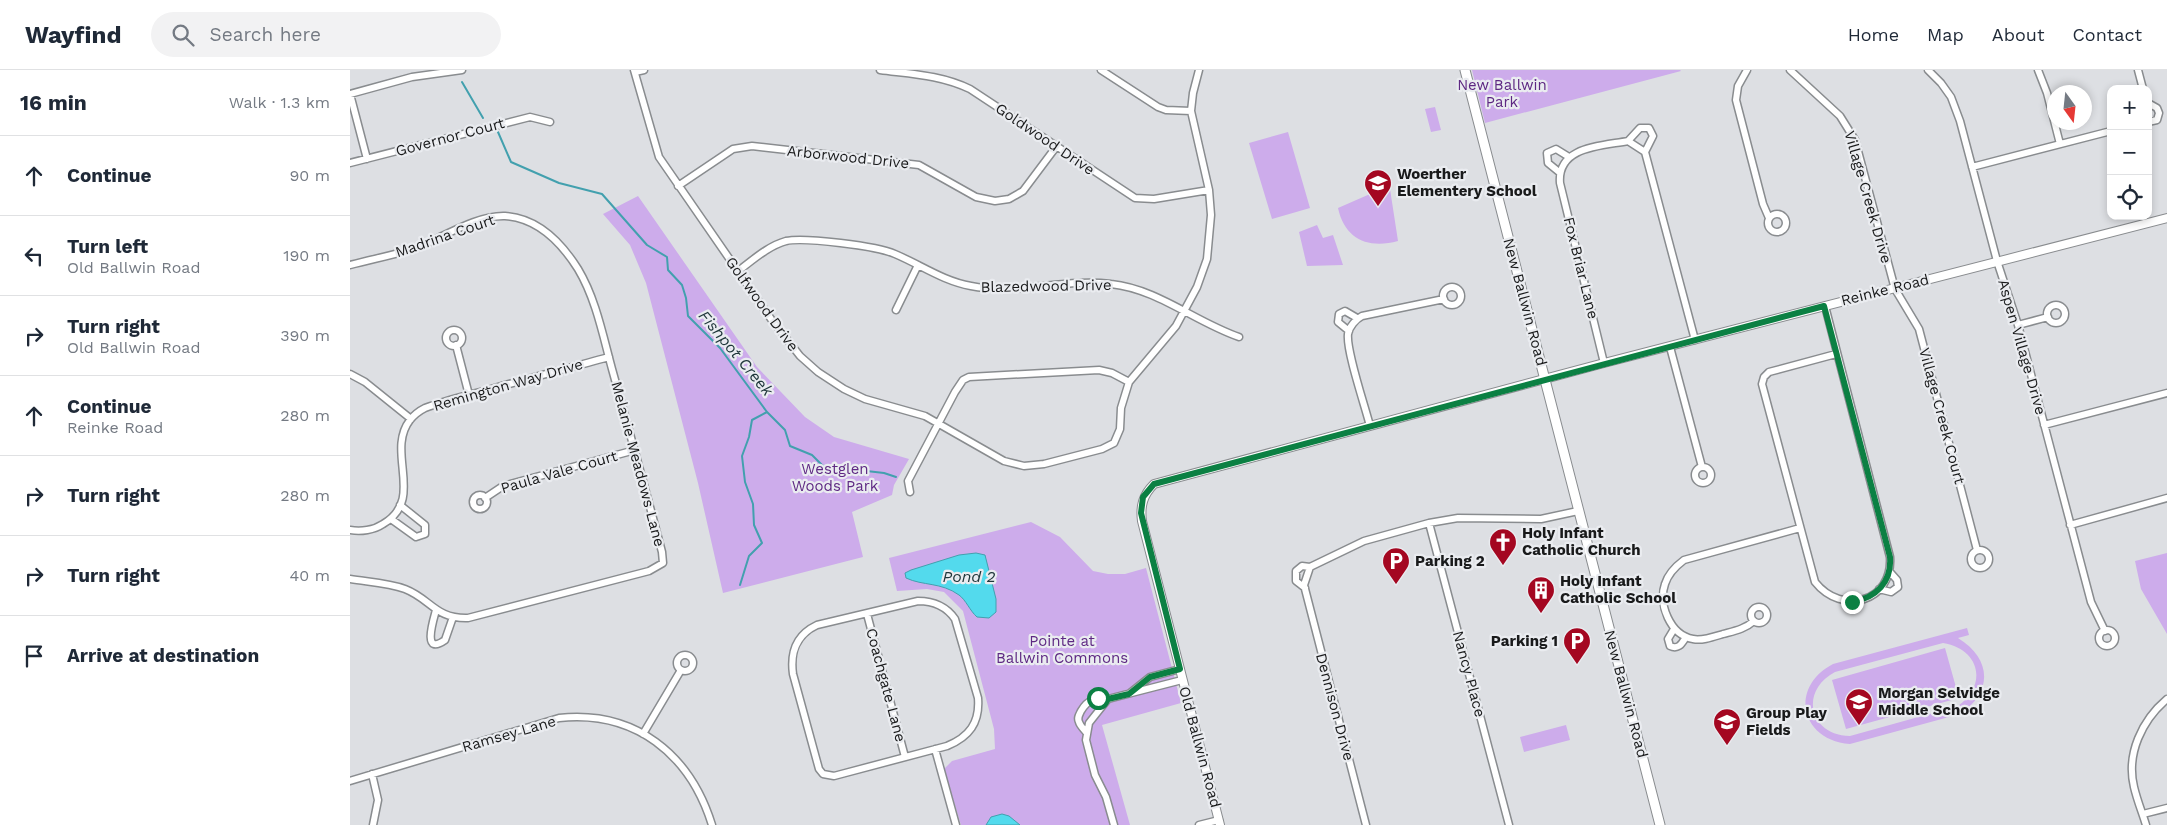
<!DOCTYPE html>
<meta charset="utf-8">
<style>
body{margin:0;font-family:"Work Sans",sans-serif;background:#f2f2f3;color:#1f2937}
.controls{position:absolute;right:15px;top:15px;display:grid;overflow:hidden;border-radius:10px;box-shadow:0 2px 8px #0003}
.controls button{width:45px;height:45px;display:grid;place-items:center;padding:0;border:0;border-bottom:1px solid #e0e1e3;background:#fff;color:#1f2937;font:25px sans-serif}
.compass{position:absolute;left:1697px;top:15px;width:45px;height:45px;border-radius:50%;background:#fff;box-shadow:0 2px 8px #0003;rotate:165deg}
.stop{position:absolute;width:15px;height:15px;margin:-11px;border:4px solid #0b8043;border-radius:50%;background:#fff}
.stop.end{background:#0b8043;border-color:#fff;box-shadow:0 1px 5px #0008}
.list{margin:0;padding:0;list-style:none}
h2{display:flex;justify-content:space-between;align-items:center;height:65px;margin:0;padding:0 20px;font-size:21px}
h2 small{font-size:16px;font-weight:400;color:#747a83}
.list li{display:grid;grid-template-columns:32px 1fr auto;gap:15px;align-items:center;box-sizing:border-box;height:80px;padding:0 20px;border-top:1px solid #e0e1e3}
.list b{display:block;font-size:19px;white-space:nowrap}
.list p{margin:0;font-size:16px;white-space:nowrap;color:#747a83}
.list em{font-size:16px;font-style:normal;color:#747a83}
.icon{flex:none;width:28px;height:28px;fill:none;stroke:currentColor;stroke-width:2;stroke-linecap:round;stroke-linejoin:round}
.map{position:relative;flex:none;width:1817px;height:755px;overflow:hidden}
header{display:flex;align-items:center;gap:30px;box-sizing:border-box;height:70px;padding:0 25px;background:#fff;border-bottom:1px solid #e0e1e3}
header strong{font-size:24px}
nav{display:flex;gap:28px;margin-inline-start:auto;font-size:18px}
.search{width:350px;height:45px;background:#f2f2f3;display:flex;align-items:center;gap:12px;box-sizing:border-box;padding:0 18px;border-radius:28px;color:#747a83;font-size:19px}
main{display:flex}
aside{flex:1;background:#fff}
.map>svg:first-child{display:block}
</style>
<header>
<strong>Wayfind</strong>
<div class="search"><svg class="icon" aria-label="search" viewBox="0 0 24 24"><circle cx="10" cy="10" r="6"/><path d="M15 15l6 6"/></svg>Search here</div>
<nav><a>Home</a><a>Map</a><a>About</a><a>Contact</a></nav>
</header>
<main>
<aside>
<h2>16 min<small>Walk · 1.3 km</small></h2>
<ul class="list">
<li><svg class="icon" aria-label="ahead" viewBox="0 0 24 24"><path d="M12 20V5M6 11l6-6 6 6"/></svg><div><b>Continue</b></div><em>90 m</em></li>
<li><svg class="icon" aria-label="left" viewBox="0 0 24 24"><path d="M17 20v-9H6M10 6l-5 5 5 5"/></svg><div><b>Turn left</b><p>Old Ballwin Road</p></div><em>190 m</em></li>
<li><svg class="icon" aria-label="right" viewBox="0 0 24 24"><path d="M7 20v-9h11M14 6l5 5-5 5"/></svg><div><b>Turn right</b><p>Old Ballwin Road</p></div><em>390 m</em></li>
<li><svg class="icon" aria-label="ahead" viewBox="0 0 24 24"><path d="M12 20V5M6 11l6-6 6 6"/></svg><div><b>Continue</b><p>Reinke Road</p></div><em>280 m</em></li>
<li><svg class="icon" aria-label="right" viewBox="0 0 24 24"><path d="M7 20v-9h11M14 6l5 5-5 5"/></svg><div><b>Turn right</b></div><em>280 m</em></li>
<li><svg class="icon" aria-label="right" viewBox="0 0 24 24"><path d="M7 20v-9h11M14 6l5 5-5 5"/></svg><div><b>Turn right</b></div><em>40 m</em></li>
<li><svg class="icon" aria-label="arrive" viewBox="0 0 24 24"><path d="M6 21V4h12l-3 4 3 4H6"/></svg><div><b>Arrive at destination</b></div></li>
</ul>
</aside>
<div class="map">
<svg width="1817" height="755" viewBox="0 0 1817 755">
<rect width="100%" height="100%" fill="#dddfe3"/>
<path fill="#cdaceb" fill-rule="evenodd" d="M1122,0H1330L1331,1L1135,53Z
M1085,37L1091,60L1081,62L1075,39Z
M938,62L960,138L922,149L899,73Z
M1036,117L1040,119L1048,171C1019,179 995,170 988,138Z
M288,126L407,297L455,347L484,367L559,389L544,415L542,425L502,442L513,487L373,523L348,413L296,213L280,175L253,144Z
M967,155L973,168L983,165L993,195L957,196L949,162Z
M681,452L710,467L743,501L758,504H775L796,498L831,633L752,655L780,755H611L594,699L602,691L645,679L644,659L613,541L594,522L577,519L547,521L539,488Z
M1817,483V564L1791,519L1785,491Z
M1617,558L1619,565L1608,568C1642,589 1643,622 1610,644L1500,674C1450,670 1439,617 1483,594ZM1593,573C1630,579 1638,615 1608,636L1500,666C1459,665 1449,621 1485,602Z
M1595,578L1609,628L1496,659L1482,610Z
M1216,655L1220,670L1174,682L1170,667Z"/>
<path fill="#53daed" stroke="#42a0ae" d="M626,483L635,485L646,529V542L639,548L627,547C620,541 616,530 609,525C591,512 573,516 556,508L555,503L561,500L609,485Z
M652,744L659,746L670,755H636L641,747Z"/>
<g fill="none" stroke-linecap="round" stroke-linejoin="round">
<path stroke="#42a0ae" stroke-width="2" d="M112,12L133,48
M148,62L161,92L209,113L252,124L297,175L317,187L318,200L332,215L336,228L338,246L370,278L417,342L435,360L440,376L462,385L473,396L534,403L546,407
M390,515L399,486L412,473L404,455L403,434L395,412L392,386L399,367L402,350L417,342"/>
<g stroke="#898c8f" stroke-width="9">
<path id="minor" d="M284,0L309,87L421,249L450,286L468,302L494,319L515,329L575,346L654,391L674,396L694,394L752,379L764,373L770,359L771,338L779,312L826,256L847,217L857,189L861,145L859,120L841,41L843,23L849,0
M530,0C561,4 591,5 620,19L785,128L804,129L859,120
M751,0L808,37L816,40L841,41
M1397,0L1388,16L1386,30L1413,134L1419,148
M1440,0L1490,46L1505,70L1545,219L1569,259L1627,480
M1578,0L1591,13L1601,27L1610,51L1647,191L1668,255L1741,532L1755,561
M1688,0L1697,23L1710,74
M1788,0L1793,19
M285,2L294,0
M0,24L62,7L112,0
M0,24L17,89
M1798,33L1807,38L1809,43L1807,50L1798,52
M1278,71L1295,82L1345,270
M1278,71L1290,58H1299L1303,66L1295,82
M0,93L180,47L200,52
M1622,97L1761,61
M1209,102L1198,93L1197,83L1206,79L1219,87
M328,116L383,79L402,76L569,95L626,127L645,131L659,129L673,121L706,77
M1418 153a9 9 0 1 1 18 0a9 9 0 1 1-18 0Z
M0,195C22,189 45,185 66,178C92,168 126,145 155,146C188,148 211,172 228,199C246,229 253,266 262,299C279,360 296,421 312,482L313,493L299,501L118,548C85,549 81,529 55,519C38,513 18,512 0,509
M388,201C403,190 418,176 436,171C454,167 527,176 545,184C571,195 593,211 621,216C667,225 715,208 761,214C808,219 845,252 889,267
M1093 226a9 9 0 1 1 18 0a9 9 0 1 1-18 0Z
M1697 244a9 9 0 1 1 18 0a9 9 0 1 1-18 0Z
M1475,236L1540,487C1543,532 1492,546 1465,512L1412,314L1414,307L1419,302L1486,284
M546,240L568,195
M1668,255L1698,247
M96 268a8 8 0 1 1 16 0a8 8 0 1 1-16 0Z
M999,261L988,252L989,244L995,241L1007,248
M106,275L119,325
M1320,277L1352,397
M1254,293L1210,113C1207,76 1252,76 1278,71
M0,304L15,312L61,349
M1694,355L1817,323
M1020,356C1015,336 996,281 998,264C999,257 1006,249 1012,246L1094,229
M1345 405a8 8 0 1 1 16 0a8 8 0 1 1-16 0Z
M560,422L558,411L605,322L613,310L619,307L749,300L762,303L779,312
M123 432a7 7 0 1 1 14 0a7 7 0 1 1-14 0Z
M135,428L153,416L285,380
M41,449L66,467L75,464V455L50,435
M1079,453L1159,755
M1720,455L1817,428
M0,460C11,462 24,460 33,454C76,429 35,382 60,350C64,345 69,341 75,338C96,330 119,325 141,319C180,308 219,298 259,287
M1621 489a9 9 0 1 1 18 0a9 9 0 1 1-18 0Z
M955,518L946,511V501L952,496L960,497
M1529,519L1541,522L1548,517L1547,510L1539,501
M568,531C584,531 596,536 605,549L628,628C630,653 619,667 597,676L484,706L473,704L469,699L443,604C440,582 446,565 467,555Z
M1401 545a8 8 0 1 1 16 0a8 8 0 1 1-16 0Z
M86,540C84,548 71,587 95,570L103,547
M517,544L555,687
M1404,551C1395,559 1384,561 1373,564C1363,567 1352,571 1343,569C1320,565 1308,534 1315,514C1318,504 1326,496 1334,490L1450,458
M1324,559L1318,569L1320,576C1329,580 1332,573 1336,567
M1749 568a8 8 0 1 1 16 0a8 8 0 1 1-16 0Z
M327 593a8 8 0 1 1 16 0a8 8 0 1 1-16 0Z
M780,623L800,607L830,599
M736,662C734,659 730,656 729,652C727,648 729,645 731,641C738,629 745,628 758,629
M293,664L331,600
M585,679L606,755
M22,704L28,730L23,755
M0,711L209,648C285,640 340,684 362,755
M1793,744L1817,738
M764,755L756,727L745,705L736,670L739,653L758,629L832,610
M849,755L869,750
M1016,755L954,515L960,497L1014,471L1079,453L1108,448L1191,449L1228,441
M1796,755C1792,742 1787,730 1784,717C1776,684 1792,650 1817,629"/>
</g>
<g stroke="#898c8f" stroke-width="10">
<path id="tertiary" d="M870,755L792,451C790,436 793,425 804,414L1254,293L1817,148"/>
</g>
<g stroke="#898c8f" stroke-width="11">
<path id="secondary" d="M1115,0L1310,755"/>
</g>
<use href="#minor" stroke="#fff" stroke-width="6"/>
<use href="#tertiary" stroke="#fff" stroke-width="8"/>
<use href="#secondary" stroke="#fff" stroke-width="9"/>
</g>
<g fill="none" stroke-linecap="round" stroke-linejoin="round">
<path stroke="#0b8043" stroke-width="6" d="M748,628L758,629L779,624L800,607L830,599L791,443L793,427L804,414L1474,236L1540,487C1542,512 1526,528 1502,532"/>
</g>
<defs>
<g id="school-pin" transform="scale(1.4375)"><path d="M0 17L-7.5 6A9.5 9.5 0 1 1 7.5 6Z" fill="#a40721" stroke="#eaecf0"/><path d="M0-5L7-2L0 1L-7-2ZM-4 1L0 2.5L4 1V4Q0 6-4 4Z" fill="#fff"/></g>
<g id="church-pin" transform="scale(1.4375)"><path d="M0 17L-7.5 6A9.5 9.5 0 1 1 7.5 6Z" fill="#a40721" stroke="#eaecf0"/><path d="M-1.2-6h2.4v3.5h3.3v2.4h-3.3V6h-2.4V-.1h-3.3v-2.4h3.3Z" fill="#fff"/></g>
<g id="parking-pin" transform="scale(1.4375)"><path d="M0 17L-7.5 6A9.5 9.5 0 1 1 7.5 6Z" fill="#a40721" stroke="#eaecf0"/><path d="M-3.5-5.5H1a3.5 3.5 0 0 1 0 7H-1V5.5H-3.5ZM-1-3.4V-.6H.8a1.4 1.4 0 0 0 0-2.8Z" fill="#fff"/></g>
<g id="building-pin" transform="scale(1.4375)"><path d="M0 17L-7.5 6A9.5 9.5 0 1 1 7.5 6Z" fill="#a40721" stroke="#eaecf0"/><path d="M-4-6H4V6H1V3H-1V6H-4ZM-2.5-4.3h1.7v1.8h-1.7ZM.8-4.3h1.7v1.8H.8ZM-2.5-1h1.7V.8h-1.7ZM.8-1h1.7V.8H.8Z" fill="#fff"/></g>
</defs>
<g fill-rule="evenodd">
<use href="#school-pin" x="1028" y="113"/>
<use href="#church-pin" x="1153" y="472"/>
<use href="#parking-pin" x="1046" y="491"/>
<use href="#building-pin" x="1191" y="520"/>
<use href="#parking-pin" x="1227" y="571"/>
<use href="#school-pin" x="1509" y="632"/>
<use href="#school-pin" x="1377" y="652"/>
</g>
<g text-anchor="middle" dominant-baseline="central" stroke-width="4.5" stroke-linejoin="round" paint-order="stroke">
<g font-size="15" fill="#5e2883" stroke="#eaecf0">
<text x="1152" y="15">New Ballwin<tspan x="1152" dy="17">Park</tspan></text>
<text x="485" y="399">Westglen<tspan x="485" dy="17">Woods Park</tspan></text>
<text x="712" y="571">Pointe at<tspan x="712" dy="17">Ballwin Commons</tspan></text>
</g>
<g font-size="15" fill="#191a1b" stroke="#eaecf0">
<text transform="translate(100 67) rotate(-15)">Governor Court</text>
<text transform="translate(695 69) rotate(34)">Goldwood Drive</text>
<text transform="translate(498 87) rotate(6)">Arborwood Drive</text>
<text transform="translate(1518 127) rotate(74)">Village Creek Drive</text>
<text transform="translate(95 166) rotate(-19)">Madrina Court</text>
<text transform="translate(1231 198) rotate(76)">Fox Briar Lane</text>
<text transform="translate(696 216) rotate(-1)">Blazedwood Drive</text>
<text transform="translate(1535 220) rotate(-14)">Reinke Road</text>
<text transform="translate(1175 232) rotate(75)">New Ballwin Road</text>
<text transform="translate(412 234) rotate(54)">Golfwood Drive</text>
<text transform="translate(1672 277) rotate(74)">Aspen Village Drive</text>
<text transform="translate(158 315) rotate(-16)">Remington Way Drive</text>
<text transform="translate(1592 346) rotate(75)">Village Creek Court</text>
<text transform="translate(288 394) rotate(75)">Melanie Meadows Lane</text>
<text transform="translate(209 402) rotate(-16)">Paula Vale Court</text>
<text transform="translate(1119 604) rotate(75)">Nancy Place</text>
<text transform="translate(536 615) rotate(75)">Coachgate Lane</text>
<text transform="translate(1276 624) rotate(75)">New Ballwin Road</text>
<text transform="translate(985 637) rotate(75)">Dennison Drive</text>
<text transform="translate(159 664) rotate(-16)">Ramsey Lane</text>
<text transform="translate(850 677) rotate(75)">Old Ballwin Road</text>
</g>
<g font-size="15" font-weight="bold" fill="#191a1b" stroke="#eaecf0" text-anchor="start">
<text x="1047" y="104">Woerther<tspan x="1047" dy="17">Elementery School</tspan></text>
<text x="1172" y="463">Holy Infant<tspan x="1172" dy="17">Catholic Church</tspan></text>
<text x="1065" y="491">Parking 2</text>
<text x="1210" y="511">Holy Infant<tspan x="1210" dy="17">Catholic School</tspan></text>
<text x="1208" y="571" text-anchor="end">Parking 1</text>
<text x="1528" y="623">Morgan Selvidge<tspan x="1528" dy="17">Middle School</tspan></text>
<text x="1396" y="643">Group Play<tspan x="1396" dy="17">Fields</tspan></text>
</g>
<g font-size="16" font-style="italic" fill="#20373b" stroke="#eaecf0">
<text transform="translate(386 283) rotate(50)">Fishpot Creek</text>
<text x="619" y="506">Pond 2</text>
</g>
</g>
</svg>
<div class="controls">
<button>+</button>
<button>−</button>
<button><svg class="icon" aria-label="locate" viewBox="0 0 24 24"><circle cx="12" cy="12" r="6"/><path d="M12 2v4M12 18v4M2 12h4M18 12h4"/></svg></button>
</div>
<svg class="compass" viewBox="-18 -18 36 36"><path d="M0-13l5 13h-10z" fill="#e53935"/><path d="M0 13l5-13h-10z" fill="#747a83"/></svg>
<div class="stop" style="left:748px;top:628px"></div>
<div class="stop end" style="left:1502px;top:532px"></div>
</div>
</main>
